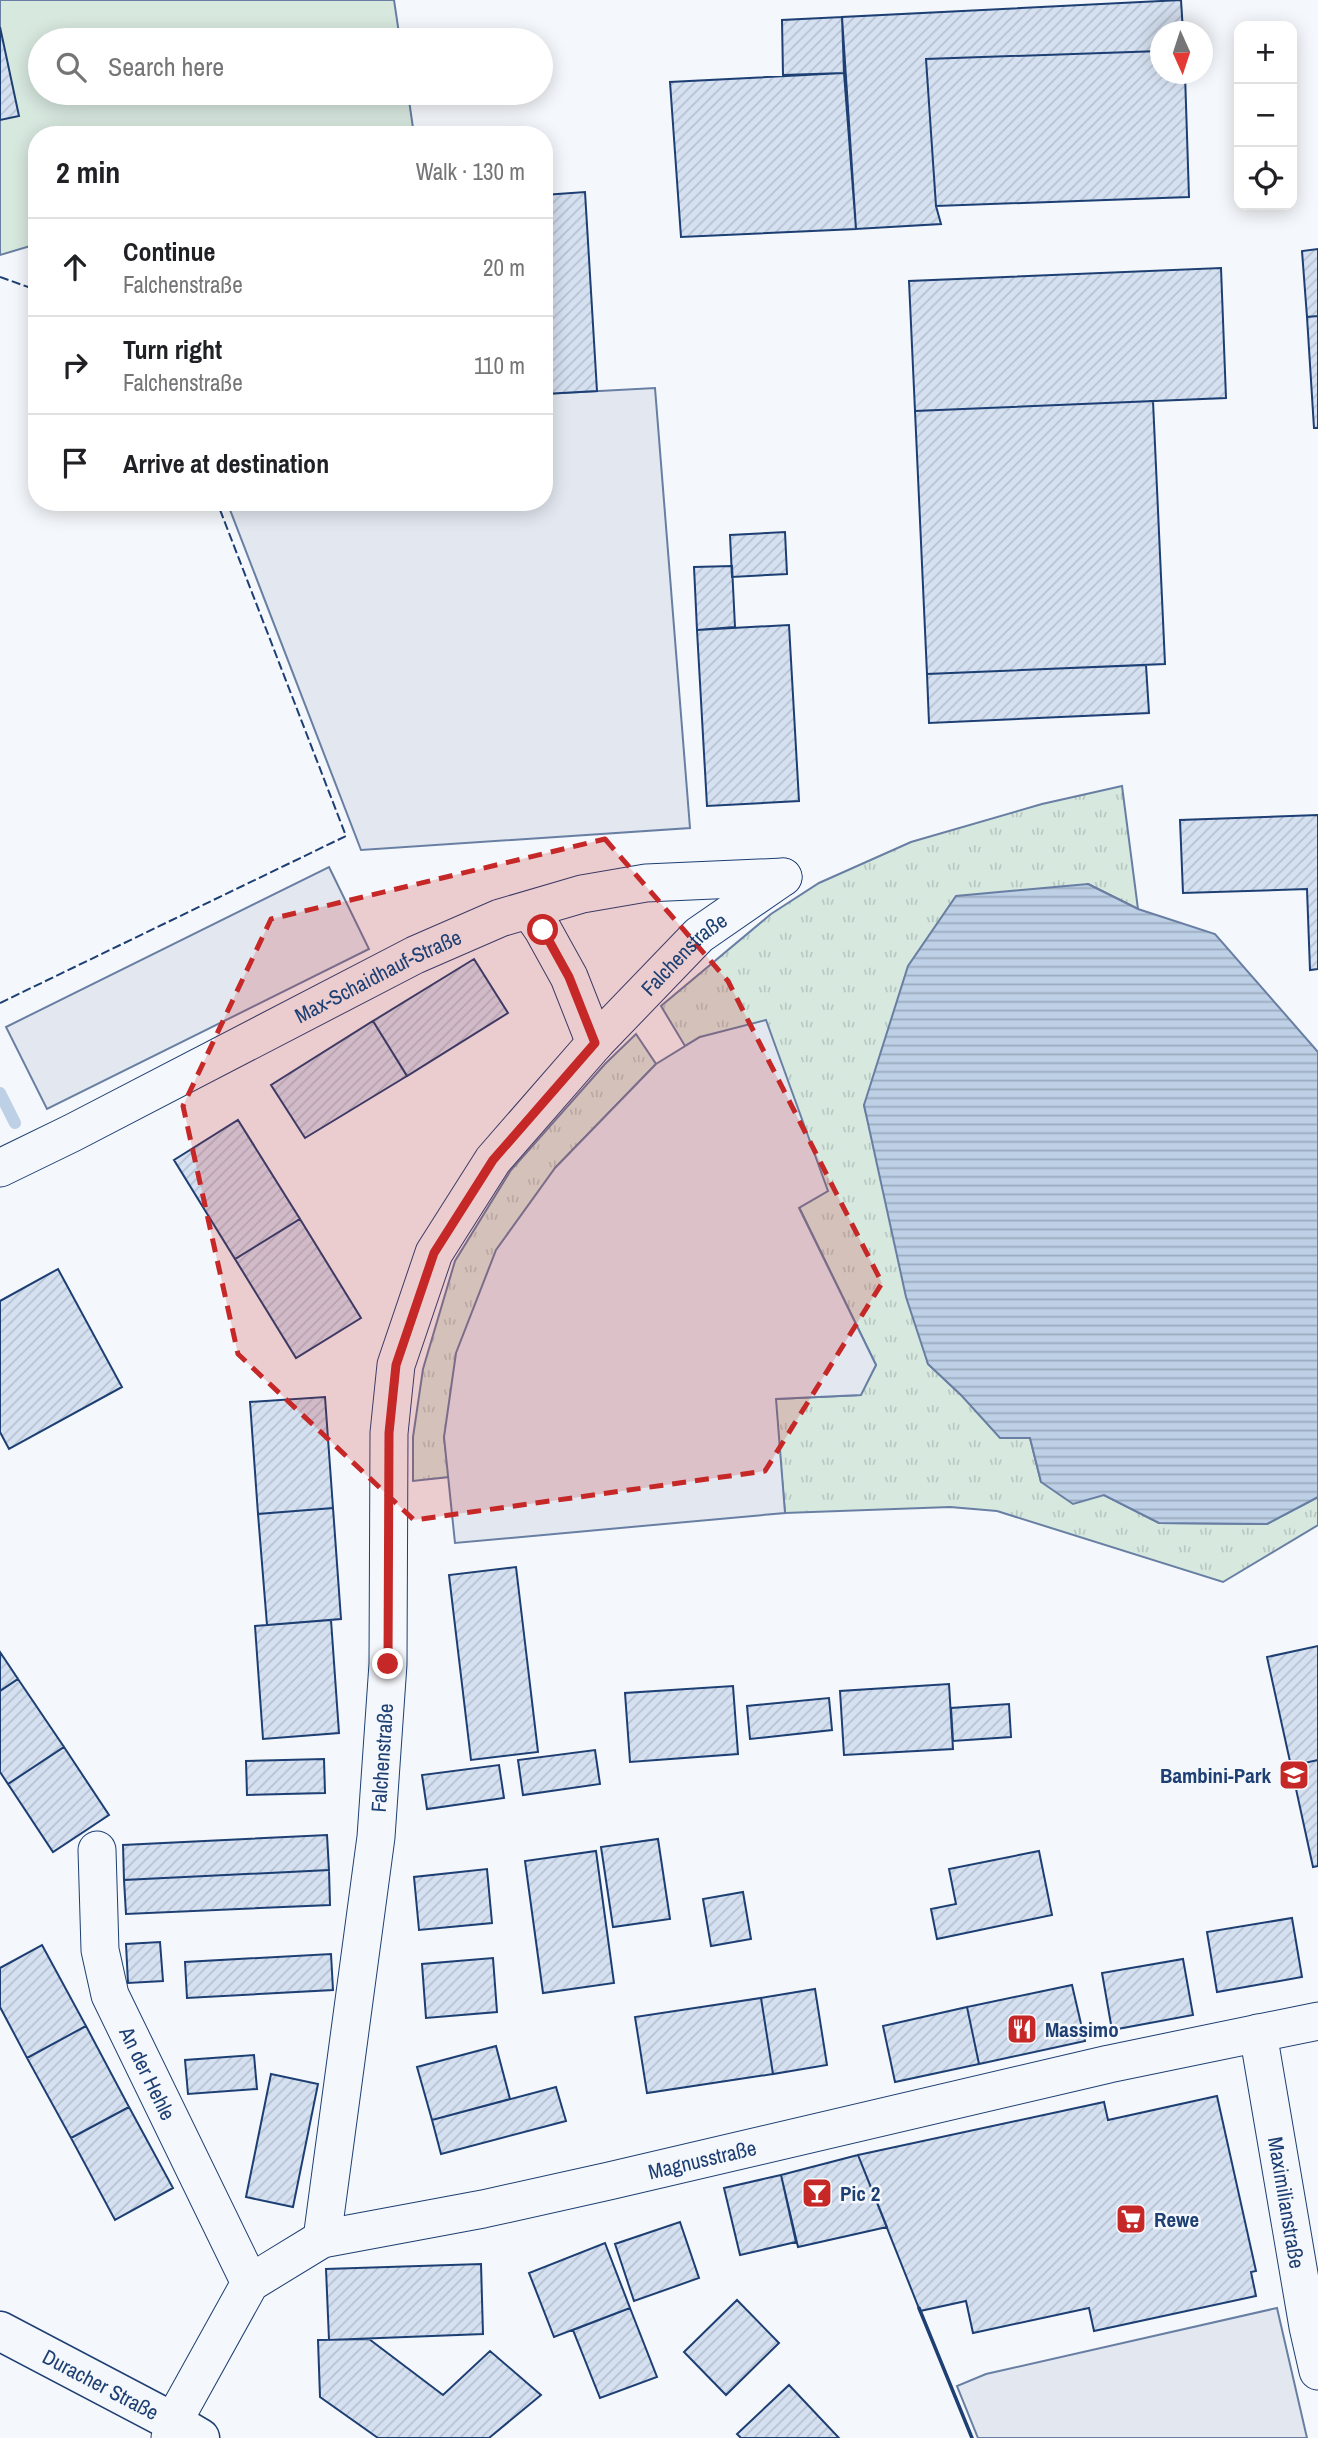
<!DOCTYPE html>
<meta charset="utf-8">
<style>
body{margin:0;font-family:"Archivo Narrow",sans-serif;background:#f2f2f2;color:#202124}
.controls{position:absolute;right:21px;top:21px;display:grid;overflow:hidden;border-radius:14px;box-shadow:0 4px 18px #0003}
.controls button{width:63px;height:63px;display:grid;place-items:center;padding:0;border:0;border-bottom:2px solid #e0e0e0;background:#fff;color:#202124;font:35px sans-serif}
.compass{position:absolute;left:1150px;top:21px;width:63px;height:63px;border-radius:50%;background:#fff;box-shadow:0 4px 18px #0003;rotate:177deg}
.stop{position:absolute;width:21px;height:21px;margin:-16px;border:5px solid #c62828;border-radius:50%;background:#fff}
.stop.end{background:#c62828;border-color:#fff;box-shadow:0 2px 7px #0008}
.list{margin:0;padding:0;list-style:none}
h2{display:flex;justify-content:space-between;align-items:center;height:91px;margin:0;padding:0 28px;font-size:30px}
h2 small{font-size:23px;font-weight:400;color:#757577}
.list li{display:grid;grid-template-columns:46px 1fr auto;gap:21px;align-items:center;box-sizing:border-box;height:98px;padding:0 28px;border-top:2px solid #e0e0e0}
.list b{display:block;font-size:26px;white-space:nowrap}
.list p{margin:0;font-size:23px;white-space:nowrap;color:#757577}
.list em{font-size:23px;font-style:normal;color:#757577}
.icon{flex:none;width:38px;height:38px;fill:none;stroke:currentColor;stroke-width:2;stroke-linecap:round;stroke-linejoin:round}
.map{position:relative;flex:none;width:1318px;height:2438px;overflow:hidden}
.search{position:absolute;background:#fff;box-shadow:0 4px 18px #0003;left:28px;top:28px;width:525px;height:77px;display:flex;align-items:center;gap:18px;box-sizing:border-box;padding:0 24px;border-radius:38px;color:#757577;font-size:26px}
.panel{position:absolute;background:#fff;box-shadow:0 4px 18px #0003;left:28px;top:126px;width:525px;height:385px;border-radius:28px}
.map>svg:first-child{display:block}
</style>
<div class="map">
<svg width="1318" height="2438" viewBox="0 0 1318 2438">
<defs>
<pattern id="grass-tufts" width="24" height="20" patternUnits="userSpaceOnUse" patternTransform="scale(1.75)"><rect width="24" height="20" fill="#d7e8df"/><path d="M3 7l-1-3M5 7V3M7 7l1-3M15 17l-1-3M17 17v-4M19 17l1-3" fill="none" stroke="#b8c8c3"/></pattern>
<pattern id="water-rules" width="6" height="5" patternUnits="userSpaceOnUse" patternTransform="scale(1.75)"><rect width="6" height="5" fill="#bed0e5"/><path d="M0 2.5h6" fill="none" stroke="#9aaabe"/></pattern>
<pattern id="building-hatch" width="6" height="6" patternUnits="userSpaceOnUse" patternTransform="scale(1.75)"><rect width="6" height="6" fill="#d5e0f0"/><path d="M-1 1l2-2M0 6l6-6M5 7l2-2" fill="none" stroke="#b6c1d1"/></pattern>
</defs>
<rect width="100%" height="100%" fill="#f4f7fb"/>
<path fill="url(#grass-tufts)" stroke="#687fa3" stroke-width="2" d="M1122,786L1138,909L1088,884L864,1105L928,1364L961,1395L1030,1438L1041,1482L1104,1495L1159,1523L1267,1524L1318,1497V1525L1223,1582L997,1511L950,1507L785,1513L775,1399L860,1395L876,1365L799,1207L700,1037L685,1046L661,1006L771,914L819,883L911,842L1042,804Z
M636,1034L656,1064L555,1168L444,1437L449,1477L413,1481V1437L423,1369L455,1261L511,1170L605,1064Z"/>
<path fill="#d7e8df" stroke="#687fa3" stroke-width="2" d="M0,0H394L400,40H40V93H408L414,135H37V244L0,255Z"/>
<path fill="#e3e8f0" stroke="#687fa3" stroke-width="2" d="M655,388L690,828L361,850L227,502H544V394Z
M329,867L369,949L47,1109L6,1027Z
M766,1020L828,1191L799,1208L876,1365L861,1395L776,1399L785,1513L455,1543L444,1437L456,1353L496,1250L555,1168L656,1064L700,1037Z
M1277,2308L1307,2438H978L957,2386L986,2374Z"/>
<path fill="url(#water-rules)" stroke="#687fa3" stroke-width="2" d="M1088,884L1138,909L1215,934L1318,1052V1497L1267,1524L1159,1523L1104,1495L1073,1504L1041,1482L1030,1438H1000L961,1395L928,1364L906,1297L864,1105L908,966L956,896Z"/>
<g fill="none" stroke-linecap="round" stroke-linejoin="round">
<path stroke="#bed0e5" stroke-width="12" d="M0,1093L15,1123"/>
</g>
<path fill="url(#building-hatch)" stroke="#1d3f73" stroke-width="2" d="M1181,0L1183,32H1160V51L926,59L936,206L941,224L856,229L842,17Z
M842,17L844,73L783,75L782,20Z
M0,27L19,116L0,120Z
M1160,51V74H1185L1189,197L936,206L926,59Z
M844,73L856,229L681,237L670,82Z
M585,192L597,391L544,394V195Z
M1318,249V316L1307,317L1302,251Z
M1221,268L1226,398L915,411L909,281Z
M1318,316V428H1314L1307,317Z
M1153,401L1165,664L927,674L915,411Z
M785,532L787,574L732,577L730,535Z
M732,566L735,627L697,630L694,567Z
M789,625L799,801L707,806L697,630Z
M1146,665L1149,713L929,723L927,674Z
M1318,815V969L1310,970L1307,889L1183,893L1180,820Z
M474,959L508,1013L407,1076L373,1021Z
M373,1021L407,1076L305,1138L271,1085Z
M238,1120L300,1219L235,1259L174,1160Z
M300,1219L361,1318L296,1358L235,1259Z
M58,1269L122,1387L9,1449L0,1432V1301Z
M325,1397L333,1508L258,1514L250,1402Z
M333,1508L341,1619L267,1625L258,1514Z
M516,1567L538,1752L471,1760L449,1575Z
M331,1620L339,1733L263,1739L255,1626Z
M1318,1646V1760L1291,1766L1267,1657Z
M0,1652L18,1679L0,1691Z
M18,1679L64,1747L8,1784L0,1772V1691Z
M949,1684L953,1749L844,1755L840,1691Z
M733,1686L738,1754L630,1762L625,1693Z
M829,1698L832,1730L750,1739L747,1706Z
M1009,1704L1011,1737L953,1741L951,1708Z
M64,1747L109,1815L53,1852L8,1784Z
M595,1750L600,1784L523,1795L518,1760Z
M324,1759L325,1793L247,1795L246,1761Z
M1318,1760V1866L1313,1867L1291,1766Z
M499,1765L504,1798L427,1809L422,1775Z
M327,1835L329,1870L124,1880L123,1845Z
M658,1839L670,1919L613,1927L601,1847Z
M596,1851L614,1983L543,1993L525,1861Z
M1039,1851L1052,1915L937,1939L931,1909L956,1904L949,1869Z
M487,1869L492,1923L419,1930L414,1877Z
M329,1870L330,1905L126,1914L124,1880Z
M743,1892L751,1939L711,1946L703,1899Z
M1292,1918L1302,1977L1217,1992L1207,1932Z
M160,1942L163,1981L128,1983L126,1944Z
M42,1945L86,2026L27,2058L0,2007V1968Z
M331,1954L333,1990L187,1998L185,1962Z
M493,1958L497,2012L426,2018L422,1964Z
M1183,1959L1193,2015L1112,2030L1102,1973Z
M1072,1985L1085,2041L979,2064L967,2007Z
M815,1989L827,2065L773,2074L761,1998Z
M761,1998L773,2074L647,2093L635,2017Z
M967,2007L979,2064L895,2082L883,2026Z
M86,2026L129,2107L71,2138L27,2058Z
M496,2046L510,2099L432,2120L417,2067Z
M254,2055L257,2089L188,2094L185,2060Z
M271,2074L318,2084L293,2207L246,2197Z
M556,2087L566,2121L441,2154L432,2120Z
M1217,2096L1256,2271L1251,2272L1256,2296L1094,2331L1089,2308L973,2333L966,2301L920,2311L858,2155L1104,2102L1108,2120Z
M129,2107L173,2188L115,2220L71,2138Z
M858,2155L887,2227L798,2247L781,2175Z
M781,2175L796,2242L740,2255L724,2188Z
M680,2222L699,2278L634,2301L615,2244Z
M605,2243L630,2308L554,2337L529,2273Z
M481,2264L483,2334L329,2340L326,2269Z
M737,2300L779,2343L726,2395L684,2352Z
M630,2308L657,2377L600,2398L573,2330Z
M369,2339L443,2395L490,2351L541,2395L489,2438H378L320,2397L318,2340Z
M789,2385L839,2438H741L737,2434Z"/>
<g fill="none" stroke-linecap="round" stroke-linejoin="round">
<g stroke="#1d3f73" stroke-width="39">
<g id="street">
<path d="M530,911L543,930L569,977L595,1043"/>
<path id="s1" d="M0,1168L72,1133L415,955L500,918L582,894L646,883L783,877"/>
<path id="s2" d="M97,1850L100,1950L110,1995L250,2283"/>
<path id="s3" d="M1258,2033L1308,2327L1318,2371"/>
<path id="s4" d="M322,2239L376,1837L388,1664L389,1433L396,1365L434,1253L493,1160L595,1043L699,935L783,877"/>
<path id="s5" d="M170,2438L173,2422L250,2283L322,2239L483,2209L609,2181L1109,2064L1318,2021"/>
</g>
</g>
<g stroke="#1d3f73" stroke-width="41">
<g id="secondary">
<path id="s6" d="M0,2331L173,2422L200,2438"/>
</g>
</g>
<use href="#street" stroke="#f4f7fb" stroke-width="37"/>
<use href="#secondary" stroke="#f4f7fb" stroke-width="38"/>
<path stroke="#1d3f73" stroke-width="2" stroke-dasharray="9 3.5" stroke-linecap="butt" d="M0,277L31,288L37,286
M0,1003L346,836L217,502"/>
<path stroke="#1d3f73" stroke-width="3.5" d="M919,2308L972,2438"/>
</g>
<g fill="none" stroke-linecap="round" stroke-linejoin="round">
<path stroke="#c62828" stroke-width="9" d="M388,1664L389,1433L396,1365L434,1253L493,1160L595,1043L569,977L543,930"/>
</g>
<path fill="#c62828" fill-opacity="0.2" stroke="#c62828" stroke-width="5" stroke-dasharray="14 9" stroke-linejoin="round" d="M605,839L728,981L882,1283L765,1471L414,1520L238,1354L183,1106L271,919Z"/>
<defs>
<g id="school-square" transform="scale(1.575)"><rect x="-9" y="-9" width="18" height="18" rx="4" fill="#c62828" stroke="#f4f7fb"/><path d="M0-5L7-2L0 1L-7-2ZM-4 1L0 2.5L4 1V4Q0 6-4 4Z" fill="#fff"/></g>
<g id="restaurant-square" transform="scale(1.575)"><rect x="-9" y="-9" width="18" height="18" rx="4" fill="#c62828" stroke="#f4f7fb"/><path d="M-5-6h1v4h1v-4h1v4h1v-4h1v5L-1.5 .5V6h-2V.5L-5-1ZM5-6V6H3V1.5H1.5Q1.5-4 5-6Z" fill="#fff"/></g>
<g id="bar-square" transform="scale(1.575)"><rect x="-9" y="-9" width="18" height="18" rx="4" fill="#c62828" stroke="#f4f7fb"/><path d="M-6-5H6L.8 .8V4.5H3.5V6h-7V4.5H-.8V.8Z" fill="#fff"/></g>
<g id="supermarket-square" transform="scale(1.575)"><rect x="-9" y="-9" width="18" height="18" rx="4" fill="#c62828" stroke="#f4f7fb"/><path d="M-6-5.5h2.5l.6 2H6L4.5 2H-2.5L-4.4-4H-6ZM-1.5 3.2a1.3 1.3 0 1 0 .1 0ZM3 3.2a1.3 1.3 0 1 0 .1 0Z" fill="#fff"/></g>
</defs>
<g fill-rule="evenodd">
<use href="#school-square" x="1294" y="1775"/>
<use href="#restaurant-square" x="1022" y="2029"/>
<use href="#bar-square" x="817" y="2193"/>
<use href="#supermarket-square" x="1131" y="2219"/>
</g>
<g text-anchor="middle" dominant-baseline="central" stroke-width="5" stroke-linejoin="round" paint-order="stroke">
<g font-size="21" fill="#1d3f73" stroke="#f4f7fb">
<text stroke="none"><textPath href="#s4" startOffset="1388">Falchenstraße</textPath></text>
<text stroke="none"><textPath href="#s1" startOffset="424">Max-Schaidhauf-Straße</textPath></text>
<text stroke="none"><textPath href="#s4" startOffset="485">Falchenstraße</textPath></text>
<text stroke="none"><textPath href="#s2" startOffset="233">An der Hehle</textPath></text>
<text stroke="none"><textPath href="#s5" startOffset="648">Magnusstraße</textPath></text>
<text stroke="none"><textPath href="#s3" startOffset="172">Maximilianstraße</textPath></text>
<text stroke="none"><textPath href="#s6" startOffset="114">Duracher Straße</textPath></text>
</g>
<g font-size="21" font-weight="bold" fill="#1d3f73" stroke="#f4f7fb" text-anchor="start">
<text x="1271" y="1775" text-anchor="end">Bambini-Park</text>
<text x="1045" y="2029">Massimo</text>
<text x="840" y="2193">Pic 2</text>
<text x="1154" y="2219">Rewe</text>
</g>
</g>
</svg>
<div class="controls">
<button>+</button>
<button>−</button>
<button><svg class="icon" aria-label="locate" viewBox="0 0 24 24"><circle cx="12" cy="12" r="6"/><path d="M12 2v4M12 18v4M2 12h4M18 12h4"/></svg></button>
</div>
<svg class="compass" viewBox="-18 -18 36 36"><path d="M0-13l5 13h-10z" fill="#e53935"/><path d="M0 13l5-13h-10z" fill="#757577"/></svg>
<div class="stop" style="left:543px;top:930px"></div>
<div class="stop end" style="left:388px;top:1664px"></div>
<div class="search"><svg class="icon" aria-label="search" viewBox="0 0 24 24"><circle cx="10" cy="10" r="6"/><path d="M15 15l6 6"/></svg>Search here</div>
<section class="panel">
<h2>2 min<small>Walk · 130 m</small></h2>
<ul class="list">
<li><svg class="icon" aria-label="ahead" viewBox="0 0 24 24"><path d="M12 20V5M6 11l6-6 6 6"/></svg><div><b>Continue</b><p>Falchenstraße</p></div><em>20 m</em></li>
<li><svg class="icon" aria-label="right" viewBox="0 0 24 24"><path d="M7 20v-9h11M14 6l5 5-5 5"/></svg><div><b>Turn right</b><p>Falchenstraße</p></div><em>110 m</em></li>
<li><svg class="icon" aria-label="arrive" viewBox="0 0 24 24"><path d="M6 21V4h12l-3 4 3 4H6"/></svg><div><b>Arrive at destination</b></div></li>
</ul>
</section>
</div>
